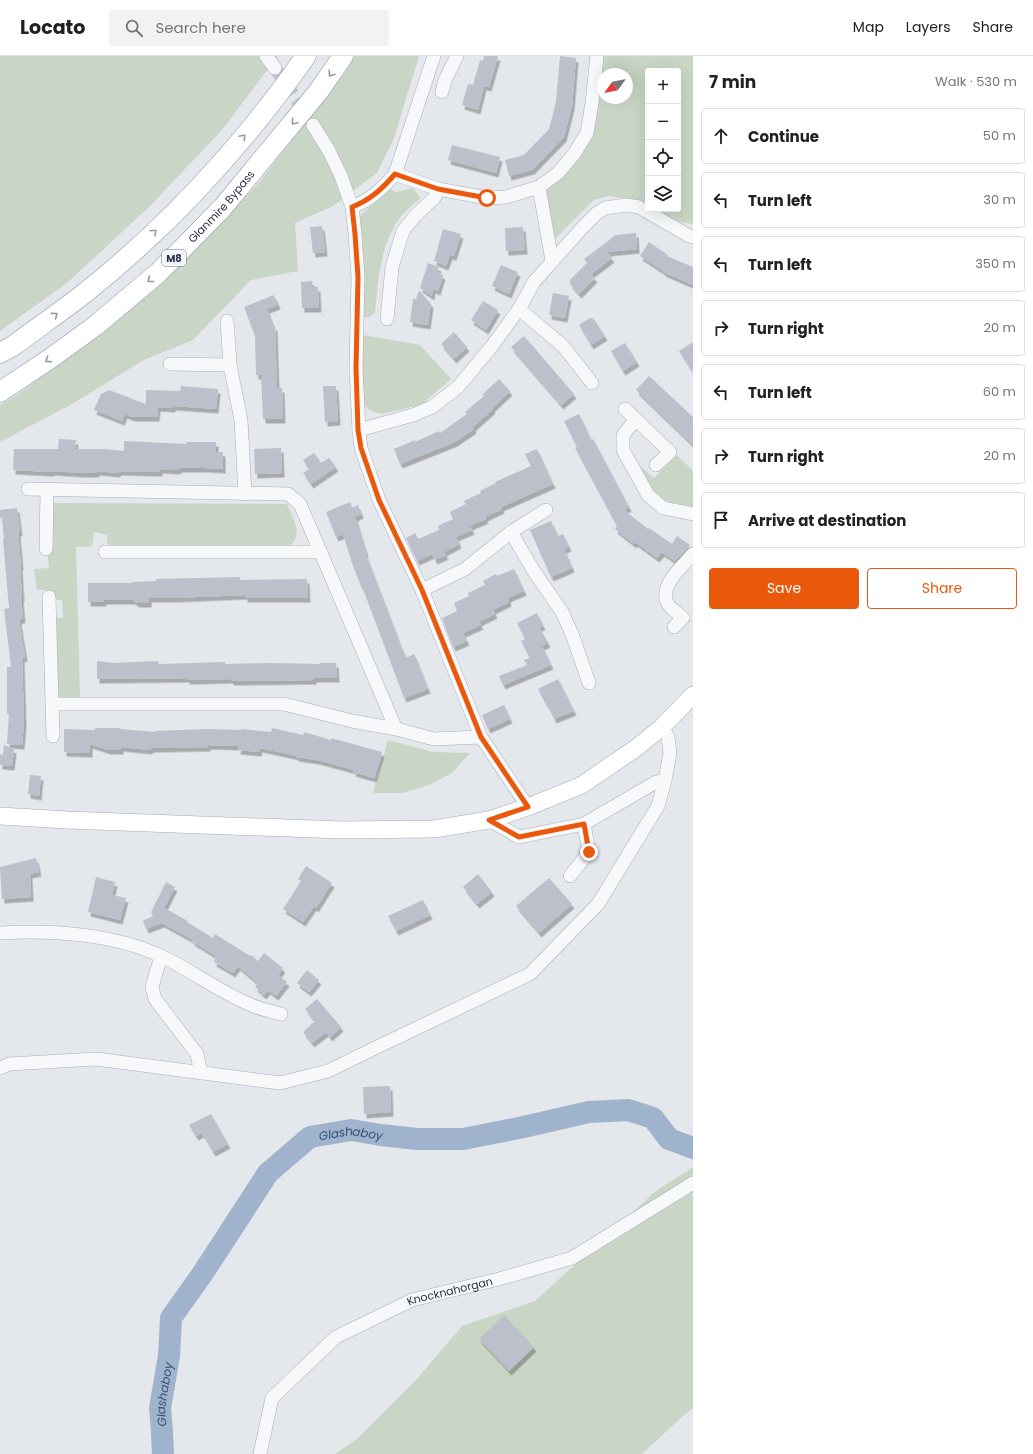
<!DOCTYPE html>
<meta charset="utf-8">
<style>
body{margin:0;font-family:Poppins,sans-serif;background:#f2f2f2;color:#202124}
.controls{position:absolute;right:12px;top:12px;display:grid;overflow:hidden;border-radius:4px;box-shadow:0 4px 16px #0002}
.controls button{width:36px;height:36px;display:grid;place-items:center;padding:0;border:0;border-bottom:1px solid #e0e0e0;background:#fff;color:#202124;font:20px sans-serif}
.compass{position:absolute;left:597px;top:12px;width:36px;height:36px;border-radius:50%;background:#fff;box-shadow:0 4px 16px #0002;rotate:237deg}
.stop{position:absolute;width:12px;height:12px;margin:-9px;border:3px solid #ea580c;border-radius:50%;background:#fff}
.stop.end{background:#ea580c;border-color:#fff;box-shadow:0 1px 4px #0008}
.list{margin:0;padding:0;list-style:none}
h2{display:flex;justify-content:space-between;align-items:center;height:52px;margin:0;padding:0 16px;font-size:17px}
h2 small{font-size:13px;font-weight:400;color:#757577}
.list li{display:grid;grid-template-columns:26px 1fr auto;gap:12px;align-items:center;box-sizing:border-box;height:56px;margin:0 8px 8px;padding:0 8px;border:1px solid #e0e0e0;border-radius:4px}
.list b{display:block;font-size:15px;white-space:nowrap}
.list em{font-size:13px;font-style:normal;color:#757577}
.actions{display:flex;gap:8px;padding:12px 16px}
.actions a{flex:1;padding:9px 0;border:1px solid #ea580c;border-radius:4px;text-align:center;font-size:14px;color:#ea580c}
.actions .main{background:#ea580c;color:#fff}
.icon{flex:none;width:22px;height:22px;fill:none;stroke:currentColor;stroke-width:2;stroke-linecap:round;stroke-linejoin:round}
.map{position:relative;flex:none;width:693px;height:1398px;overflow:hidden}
header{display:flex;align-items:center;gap:24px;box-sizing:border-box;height:56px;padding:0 20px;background:#fff;border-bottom:1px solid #e0e0e0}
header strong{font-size:19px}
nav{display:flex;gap:22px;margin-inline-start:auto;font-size:14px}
.search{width:280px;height:36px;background:#f2f2f2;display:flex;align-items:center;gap:10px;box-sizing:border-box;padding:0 14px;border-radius:4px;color:#757577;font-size:15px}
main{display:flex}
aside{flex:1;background:#fff}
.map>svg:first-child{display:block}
</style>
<header>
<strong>Locato</strong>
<div class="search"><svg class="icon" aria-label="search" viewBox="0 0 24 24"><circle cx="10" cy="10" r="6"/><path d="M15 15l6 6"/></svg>Search here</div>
<nav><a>Map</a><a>Layers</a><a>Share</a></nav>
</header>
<main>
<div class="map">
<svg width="693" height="1398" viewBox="0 0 693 1398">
<defs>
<filter id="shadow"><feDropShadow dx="2.5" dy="4.5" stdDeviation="0" flood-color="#0004"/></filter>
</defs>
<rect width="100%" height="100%" fill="#e4e7ec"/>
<path fill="#c9d6c5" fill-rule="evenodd" d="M0,0H278L222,74L150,150L67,227L0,275Z
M355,0H419L394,82L377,117L333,150L295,167L298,215L251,224L193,284L144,304L72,348L0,386V349L16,340L103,274L176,213L256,130L342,20Z
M601,0H693V168L680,166L654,153H678V15H648V150L639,145L609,140L594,144L554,184L545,133L589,84ZM603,18H627V42H603Z
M388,132L396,136L413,132L421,142C414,148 404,155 399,163C380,190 378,225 375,257L369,261H362L358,162L385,136Z
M364,279L420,289L451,323L421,349L381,358L371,355L361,347Z
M677,399L693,415V451L662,444L652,438L634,405L654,422Z
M50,447L287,448C294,465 304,478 288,492L111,491L107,487V479L94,476L92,490L76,491L80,642H55L53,562H63L62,544H51L47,534H37L34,513L49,512L43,454Z
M388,684L433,696L470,697L452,717L429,729L402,737H373Z
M693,1111V1352L683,1360L642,1398H335L357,1383L416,1324L462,1270L535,1245L656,1135Z"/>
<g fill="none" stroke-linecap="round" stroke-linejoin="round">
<path stroke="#9fb4cc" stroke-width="22" id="s1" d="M163,1398L162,1376L160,1352L169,1300L171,1262L203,1217L268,1117L310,1081L351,1074L381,1079L417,1083H463L519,1072L589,1056L628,1054L653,1062L669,1083L693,1092"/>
</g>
<path fill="#bbc0ca" filter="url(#shadow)" d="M484,0H498L489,31L484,30L478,54L462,49L468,28L473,29L480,4L483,5Z
M560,0L576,2L572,50L564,81L532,114L509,120L505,104L524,99L549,73L556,46Z
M452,89L500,101L496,117L448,104Z
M322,170L325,196L313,197L310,171Z
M523,171L525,194L506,195L505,172Z
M443,173L461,178L454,200L450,199L446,210L434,205Z
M636,177L637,193L607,196L612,202L591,218L595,222L579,238L570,228V224L587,207L584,203L616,179Z
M649,186L668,199L667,200L693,211V229L663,216V215L640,200Z
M428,207L439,211L437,216L443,219L438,235L433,233L432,240L420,232Z
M501,209L518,216L509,238L492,230Z
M312,225L313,231H318L319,252H302L301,226Z
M419,234L431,248L428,269L410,266L413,243H416Z
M553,237L569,240L565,262L549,259Z
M274,239L278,249L267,253L273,270H275L277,332H282L283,363H263L261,319H256L255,280L244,251Z
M483,245L498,254L486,274L471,264Z
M590,262H593L605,280L591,289L579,269Z
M454,276L467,291L454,303L441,288Z
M524,280L574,338L561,349L511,291Z
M693,286V316L679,295Z
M625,287L637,306L623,315L611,295Z
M649,320L693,361V389L636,334Z
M499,323L510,335L492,352L493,353L473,371L474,373L455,386L400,408L394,393L415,384V386L439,375L440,377L467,358L465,356L484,340L482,339Z
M181,330L218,333L216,353L173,350V352L158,351L157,361H132L125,358L122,365L94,354L101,338L109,334L146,348V334L180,335Z
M323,330H336L338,365L325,366Z
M579,358L591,384L593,383L629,451L624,454L648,473L649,472L672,488L677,480L690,489L675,505L662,496L657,502L635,486L634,488L615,473L617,470L575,392L577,391L564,365Z
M59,383L76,384L75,393H104L124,395V385L186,388V386H216V396H223V413L205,412H179L178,414L160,413V416L119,415L118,417L97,415V417H82L52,415V416L13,414L14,393H58Z
M281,392L282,417L255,418L254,393Z
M537,393L553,428L501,451L502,453L485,461L486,463L470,470L472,474L456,481L459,488L444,496L446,499L435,504L432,498L417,505L406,482L415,477L418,483L439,474L438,470L453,463L450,456L466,448L464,445L481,437L480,435L496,427L495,426L531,410L525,398Z
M314,397L321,407L329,402L336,411L311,428L303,417L309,413L303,404Z
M350,446L352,452L358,449L361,458L355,461L366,497H365L399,586L406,602L414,598L428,633L404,642L363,533H362L352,507L343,478L336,481L326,456Z
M17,452L20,476H18L21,510H20L22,542H21L23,562L19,564L25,601L22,602L24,667L22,689L7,688L9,658H7V611H11L4,553L9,552L3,483H4L2,462H0V454Z
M551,465L558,480L563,478L569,491L564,493L572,512L551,521L530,474Z
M514,513L524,535L508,542L509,546L493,554L495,558L479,566L481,569L463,577L467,585L453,591L442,562L457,555L454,547L469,540L468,537L485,529L483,525L496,518L497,520Z
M240,521V524L307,523L308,542H245V539L173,542H149V547H137L133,544H104V546H88V527H132V526L156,525V523Z
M537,557L543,570L539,571L548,587L542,590L551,609L503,629L499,620L527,609L524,604L530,602L521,585L525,583L517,567Z
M97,605L114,607L158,605L159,608L225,606V608L270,607L320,608V607H336L337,622H314V624L231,625V623L187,624V622L97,623Z
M558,623L574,655L554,663L547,648H546L538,633Z
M504,649L510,663L488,673L482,659Z
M95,672H120V673L155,676V675L208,673L241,674V673L271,676L272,672L303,679L304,676L331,684V682L382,696L374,722L353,716L354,714L317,704L296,701L297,700L260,692L259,696L238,694L239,690L208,689V691L151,692L150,694L121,691V694H108L90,688V697L64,696V673L95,674Z
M4,689L14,693L12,710L0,709V698L3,699Z
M30,719L41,720L39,740L28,738Z
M36,802L39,816L30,818L31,841L2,843L0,811Z
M306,810L332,827L316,852L314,850L303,866L283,853L301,825L298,823Z
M478,818L492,836L477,848L463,831Z
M96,821L115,826L112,839L126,842L120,864L88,856Z
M549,822L572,848L539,877L516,850Z
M166,826L175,831L164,852L188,865L187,866L213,882L215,878L250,900L251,899L258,905L264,897L283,912L278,919L287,926L276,940L268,934L264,939L255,931L258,927L238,910L233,917L214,906L216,900L192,885L193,884L162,867L146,873L143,865L153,860L151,856Z
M423,844L430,859L396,875L388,860Z
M307,914L319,924L309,936L297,927Z
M317,943L341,971L330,981L326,976L312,987L303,976L315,965L305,953Z
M390,1030L391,1056L364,1058L363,1031Z
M211,1058L228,1088L213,1096L202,1077L196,1080L189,1069Z
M504,1259L534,1291L509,1315L479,1283Z"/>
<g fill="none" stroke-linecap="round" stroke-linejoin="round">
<path stroke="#bfc3cb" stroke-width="13" stroke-dasharray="13 6" stroke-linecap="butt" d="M275,12L307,59"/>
<g stroke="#a9aeb7" stroke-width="14">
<g id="minor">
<path d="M266,0L275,12"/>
<path d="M442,36L445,24L457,0"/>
<path d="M313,69L329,95L341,120L352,151L355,178L358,221L356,312L359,374L361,392L379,444L422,534L481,681L528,751"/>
<path d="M395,118L434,0"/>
<path d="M539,131L552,205"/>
<path d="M352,151C370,144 382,133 395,118L438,133L487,142L506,141L539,131L558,117L574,98L587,77L592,47L597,0"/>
<path d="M519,253L563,290L592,327"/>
<path d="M387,263L392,211L403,175L415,160L435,141L438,133"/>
<path d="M227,265L230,309L241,364L245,438"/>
<path d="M170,308L230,309"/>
<path d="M625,353L670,396L656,409"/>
<path d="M636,363L623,379V394L648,439L663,452L693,458"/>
<path d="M359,374L413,359L432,351L458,331L492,290L519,253L534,226L582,172L597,157L605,152L626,149L639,151L689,180L693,181"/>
<path d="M28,433L288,438L300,448L396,673"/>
<path d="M511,476L533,514L562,556L572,578L589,627"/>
<path d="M46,493L47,434"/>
<path d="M105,496H321"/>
<path d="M422,534L465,513L511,476L546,454"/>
<path d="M49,541L53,680"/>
<path d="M674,571L683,562C679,558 669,552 667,546C660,528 683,510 693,498"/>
<path d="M52,648H284L352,665L396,673L434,683L481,681"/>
<path d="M489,764L519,781L584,768L656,726L665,724"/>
<path d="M570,820L589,796L584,768"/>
<path d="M0,877C52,874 114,878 161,900C191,914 218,935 249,948C259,953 270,955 281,958"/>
<path d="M161,900L152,931L155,943L197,998L201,1017"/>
<path d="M0,1012L9,1008L96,1003L280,1027L328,1015L373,993L530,918L598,848L658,750L665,724L670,697L668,681L662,671"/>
<path id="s2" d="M260,1398L272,1342L336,1281L412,1244L499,1223L572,1202L693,1127"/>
</g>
</g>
<g stroke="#a3abb8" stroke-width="18">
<path id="major" d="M0,760L67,764L341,774L434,773L489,764L528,751L582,729L636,692L662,671L693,639"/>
</g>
<g stroke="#8b94a3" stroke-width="21">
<g id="highway">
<path d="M0,297L13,290C37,272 62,255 86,236C170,169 244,88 306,0"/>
<path id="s3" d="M0,336L51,302L95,270L158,217L183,192L223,151L318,36L343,0"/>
</g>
</g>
<use href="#minor" stroke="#f7f8fa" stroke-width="13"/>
<use href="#major" stroke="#fff" stroke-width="17"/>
<use href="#highway" stroke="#fff" stroke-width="20"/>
</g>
<defs><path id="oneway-chevron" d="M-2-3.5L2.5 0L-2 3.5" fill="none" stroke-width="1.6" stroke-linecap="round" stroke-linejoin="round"/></defs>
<g stroke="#959aa2">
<use href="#oneway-chevron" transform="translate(331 18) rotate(124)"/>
<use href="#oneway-chevron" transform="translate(294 66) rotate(130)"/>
<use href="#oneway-chevron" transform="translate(243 81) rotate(-50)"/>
<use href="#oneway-chevron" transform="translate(154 176) rotate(-43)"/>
<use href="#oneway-chevron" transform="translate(150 224) rotate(141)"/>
<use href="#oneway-chevron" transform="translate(55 259) rotate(-37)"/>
<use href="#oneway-chevron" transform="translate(48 304) rotate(146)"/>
</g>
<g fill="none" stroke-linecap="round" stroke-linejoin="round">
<path stroke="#ea580c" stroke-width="5" d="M487,142L438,133L395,118C382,133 370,144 352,151L355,178L358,221L356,312L358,374L361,392L379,444L422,534L481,681L528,751L489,764L519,781L584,768L589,796"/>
</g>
<g text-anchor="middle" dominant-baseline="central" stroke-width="3" stroke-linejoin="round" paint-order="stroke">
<rect fill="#f4f6f9" stroke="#676e7b" stroke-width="1" x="162" y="194" width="24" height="16" rx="3"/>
<g font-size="10" font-weight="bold" fill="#2b3445">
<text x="174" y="202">M8</text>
</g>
<g font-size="11" fill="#2b3445" stroke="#f4f6f9">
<text stroke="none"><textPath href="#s3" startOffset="290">Glanmire Bypass</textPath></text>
<text stroke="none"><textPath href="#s2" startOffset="269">Knocknahorgan</textPath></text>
</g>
<g font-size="12" font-style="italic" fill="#34527a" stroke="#f4f6f9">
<text stroke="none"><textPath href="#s1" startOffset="408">Glashaboy</textPath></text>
<text stroke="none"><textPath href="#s1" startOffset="60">Glashaboy</textPath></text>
</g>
</g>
</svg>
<div class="controls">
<button>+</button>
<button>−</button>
<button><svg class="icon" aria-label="locate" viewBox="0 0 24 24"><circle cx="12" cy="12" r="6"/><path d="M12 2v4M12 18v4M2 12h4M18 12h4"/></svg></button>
<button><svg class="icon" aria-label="layers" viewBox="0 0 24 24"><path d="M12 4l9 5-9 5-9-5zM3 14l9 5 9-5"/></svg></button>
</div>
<svg class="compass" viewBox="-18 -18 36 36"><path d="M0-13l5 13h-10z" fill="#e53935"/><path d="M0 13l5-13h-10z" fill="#757577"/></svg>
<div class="stop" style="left:487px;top:142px"></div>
<div class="stop end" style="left:589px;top:796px"></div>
</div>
<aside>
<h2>7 min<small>Walk · 530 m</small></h2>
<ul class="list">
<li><svg class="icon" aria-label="ahead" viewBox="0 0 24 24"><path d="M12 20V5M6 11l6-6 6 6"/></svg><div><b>Continue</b></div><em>50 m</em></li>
<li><svg class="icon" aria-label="left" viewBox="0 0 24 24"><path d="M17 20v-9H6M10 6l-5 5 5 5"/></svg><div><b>Turn left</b></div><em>30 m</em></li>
<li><svg class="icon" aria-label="left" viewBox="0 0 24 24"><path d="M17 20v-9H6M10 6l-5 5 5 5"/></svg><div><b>Turn left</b></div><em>350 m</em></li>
<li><svg class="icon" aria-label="right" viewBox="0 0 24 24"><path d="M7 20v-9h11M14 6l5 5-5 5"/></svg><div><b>Turn right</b></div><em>20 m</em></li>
<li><svg class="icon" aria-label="left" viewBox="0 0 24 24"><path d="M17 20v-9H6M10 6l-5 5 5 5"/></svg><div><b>Turn left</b></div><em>60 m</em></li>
<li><svg class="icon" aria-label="right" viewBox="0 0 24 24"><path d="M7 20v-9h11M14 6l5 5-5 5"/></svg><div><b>Turn right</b></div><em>20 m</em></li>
<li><svg class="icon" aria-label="arrive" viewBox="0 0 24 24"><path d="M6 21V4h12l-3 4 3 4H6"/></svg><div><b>Arrive at destination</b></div></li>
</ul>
<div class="actions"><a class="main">Save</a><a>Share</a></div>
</aside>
</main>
